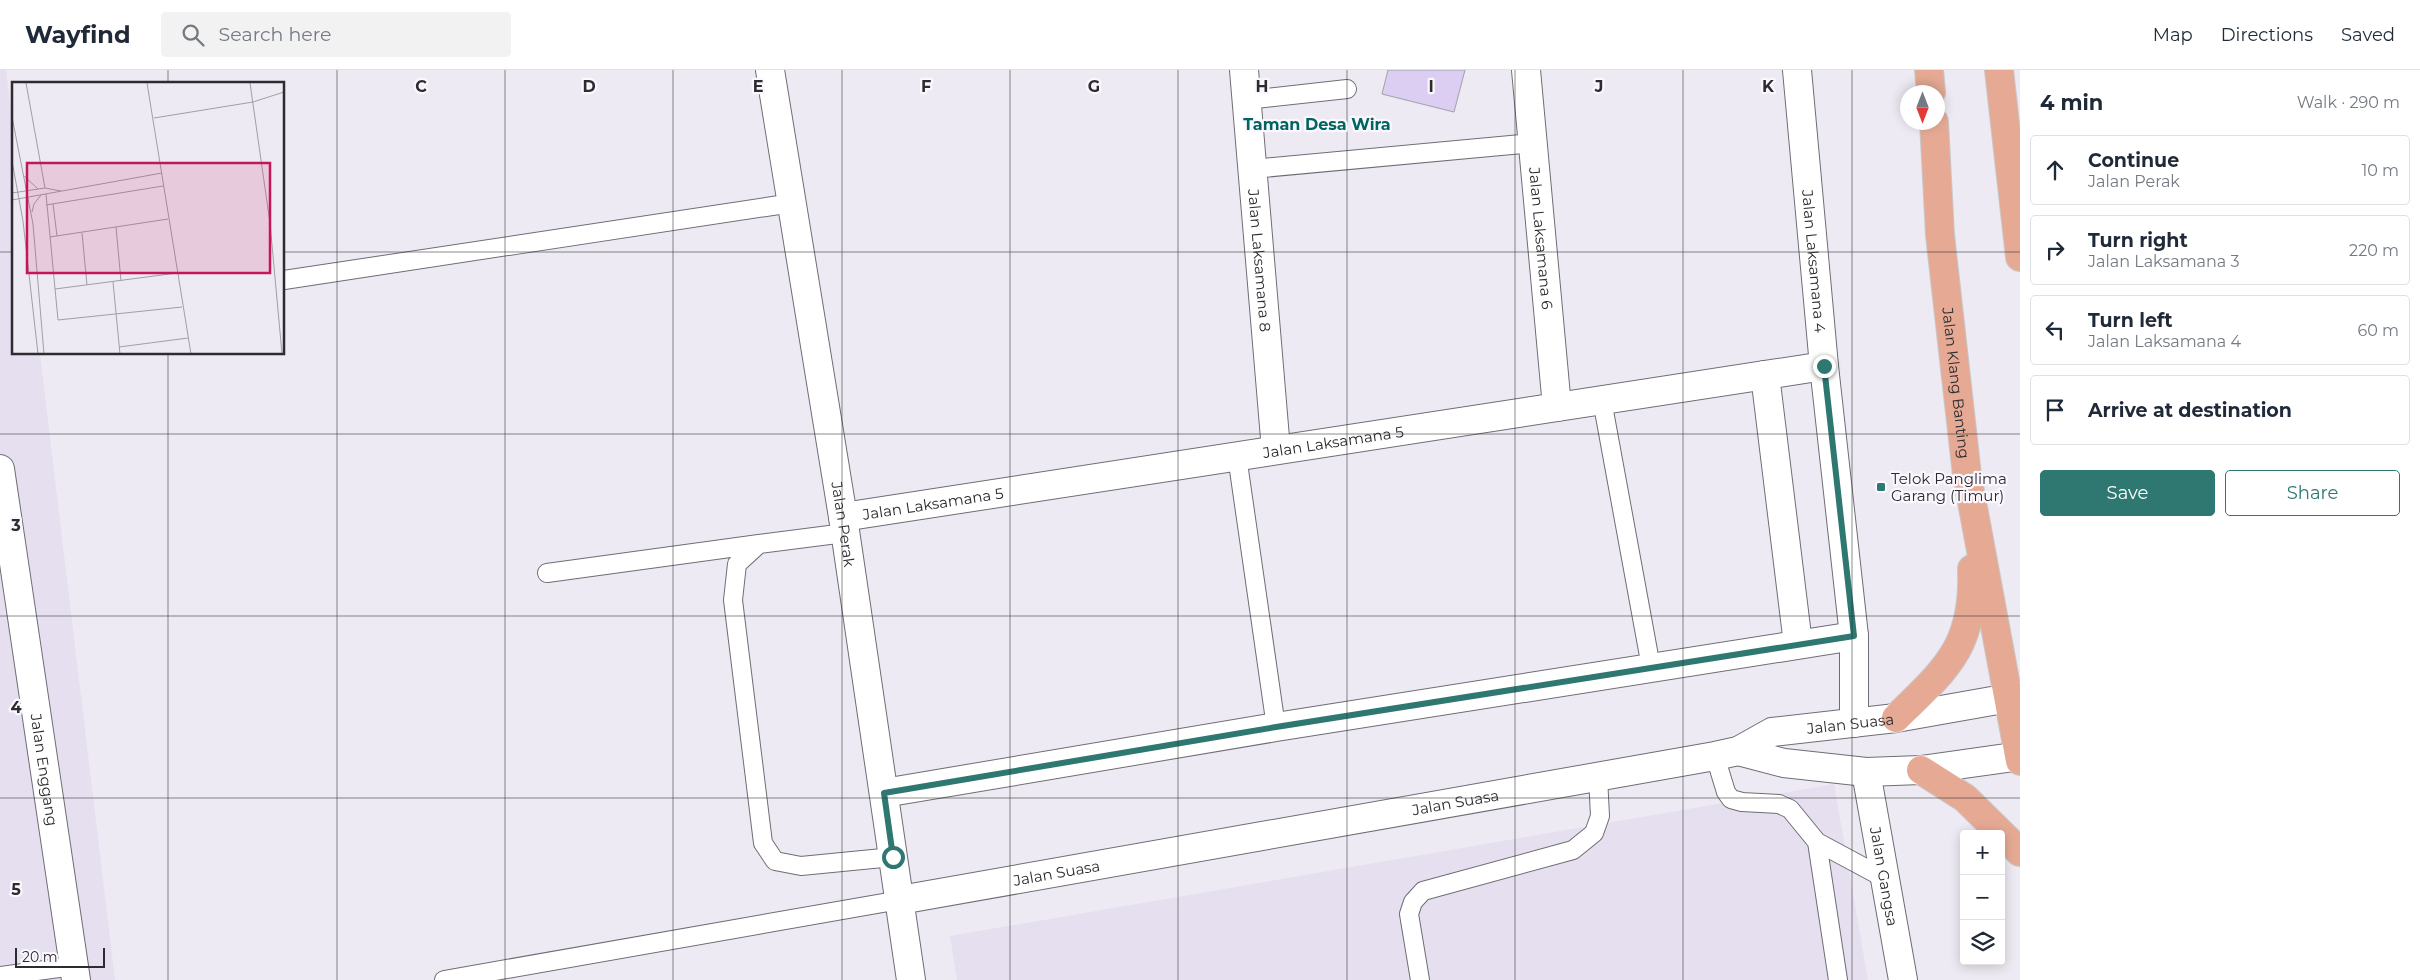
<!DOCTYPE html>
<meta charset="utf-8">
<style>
body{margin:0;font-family:Montserrat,sans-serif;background:#f2f2f3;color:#1f2937}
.controls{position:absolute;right:15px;bottom:15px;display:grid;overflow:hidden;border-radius:5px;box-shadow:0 2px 12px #0003}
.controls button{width:45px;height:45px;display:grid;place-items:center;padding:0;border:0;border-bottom:1px solid #e0e1e3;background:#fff;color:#1f2937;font:25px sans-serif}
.compass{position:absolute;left:1900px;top:15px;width:45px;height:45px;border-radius:50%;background:#fff;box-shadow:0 2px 12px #0003;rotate:180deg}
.scale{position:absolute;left:15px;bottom:12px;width:90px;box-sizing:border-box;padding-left:5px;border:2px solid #2d2b2f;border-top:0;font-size:14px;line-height:18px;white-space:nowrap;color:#2d2b2f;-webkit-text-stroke:4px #faf8fe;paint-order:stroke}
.stop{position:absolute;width:15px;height:15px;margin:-11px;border:4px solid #2f7771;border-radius:50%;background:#fff}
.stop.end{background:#2f7771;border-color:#fff;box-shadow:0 1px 5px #0008}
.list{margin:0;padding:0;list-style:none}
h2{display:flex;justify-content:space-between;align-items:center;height:65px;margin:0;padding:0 20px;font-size:21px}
h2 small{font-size:16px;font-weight:400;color:#747a83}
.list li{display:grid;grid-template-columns:32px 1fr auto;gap:15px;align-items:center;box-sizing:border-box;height:70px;margin:0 10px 10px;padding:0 10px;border:1px solid #e0e1e3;border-radius:5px}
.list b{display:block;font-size:19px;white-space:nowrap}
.list p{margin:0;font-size:16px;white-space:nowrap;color:#747a83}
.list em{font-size:16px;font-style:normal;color:#747a83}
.actions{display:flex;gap:10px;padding:15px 20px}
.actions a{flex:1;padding:11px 0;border:1px solid #2f7771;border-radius:5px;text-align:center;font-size:18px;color:#2f7771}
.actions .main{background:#2f7771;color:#fff}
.icon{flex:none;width:28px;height:28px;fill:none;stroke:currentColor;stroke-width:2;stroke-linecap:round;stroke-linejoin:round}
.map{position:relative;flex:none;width:2020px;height:910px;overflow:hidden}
header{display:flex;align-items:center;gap:30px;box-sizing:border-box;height:70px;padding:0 25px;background:#fff;border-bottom:1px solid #e0e1e3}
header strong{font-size:24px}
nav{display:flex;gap:28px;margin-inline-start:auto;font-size:18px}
.search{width:350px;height:45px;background:#f2f2f3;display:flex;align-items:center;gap:12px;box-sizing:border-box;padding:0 18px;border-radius:5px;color:#747a83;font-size:19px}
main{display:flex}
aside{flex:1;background:#fff}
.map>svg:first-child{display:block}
</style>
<header>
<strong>Wayfind</strong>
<div class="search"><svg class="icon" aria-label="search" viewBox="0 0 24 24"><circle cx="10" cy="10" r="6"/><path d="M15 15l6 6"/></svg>Search here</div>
<nav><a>Map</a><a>Directions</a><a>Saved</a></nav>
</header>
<main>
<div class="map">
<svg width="2020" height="910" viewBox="0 0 2020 910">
<rect width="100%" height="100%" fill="#eeeaf3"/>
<path fill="#e5dfef" d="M0,0H6L14,66V284H40L115,910H0Z
M1834,714L1868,910H957L950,866Z"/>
<path fill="#dbcef2" stroke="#a29fa7" d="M1388,0H1465L1454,42L1382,24Z"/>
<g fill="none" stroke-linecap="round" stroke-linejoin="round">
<g stroke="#6f6d74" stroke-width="20">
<path id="service" d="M1247,30L1347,19
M1252,99L1533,73
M284,210L792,133
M1602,330L1651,597
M1237,386L1276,657
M845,463L759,474L737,494L733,530L763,773L775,791L801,796L893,787
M547,503L759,474
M1715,686L1726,722L1731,729L1742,732L1779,734L1790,739L1817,772L1884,808
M1817,772L1838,910
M0,906L74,896
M444,910L900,830
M1420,910L1409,844L1413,832L1423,821L1573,780L1594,763L1600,746L1598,707"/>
</g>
<g stroke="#6f6d74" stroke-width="30">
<g id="minor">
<path id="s1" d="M770,0L843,447L911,910"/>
<path id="s2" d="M1244,0L1276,380"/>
<path id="s3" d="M1526,0L1557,337"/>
<path id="s4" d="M1797,0L1824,296L1854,566V653"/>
<path d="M1765,305L1798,574"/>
<path id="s5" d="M0,399L76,910"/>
<path id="s6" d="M843,447L1824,296"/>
<path d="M1738,681L1784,693L1866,702L1921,700L2020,686"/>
<path id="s7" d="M1866,702L1903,910"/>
<path d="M884,723L1276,657L1854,566"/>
<path id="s8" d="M900,830L1715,686L1738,681L1772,662L1896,648L2020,626"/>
</g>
</g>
<g stroke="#c8c8c9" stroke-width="30">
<g id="trunk">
<path d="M1929,0L1931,22"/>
<path d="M1999,0L2020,187"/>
<path id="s9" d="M1934,52L1940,165L1967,405L2020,691"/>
<path d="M1896,648C1947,598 1975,576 1972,499"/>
<path d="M1921,700L1965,728L2020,782"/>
</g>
</g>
<use href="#service" stroke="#fff" stroke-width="18"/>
<use href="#minor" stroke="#fff" stroke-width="28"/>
<use href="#trunk" stroke="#e6aa94" stroke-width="28"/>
</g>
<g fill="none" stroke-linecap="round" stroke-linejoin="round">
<path stroke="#2f7771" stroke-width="6" d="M893,787L884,723L1276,657L1854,566L1824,296"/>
</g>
<path fill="none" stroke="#2d2b2f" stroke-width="1" stroke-opacity="0.55" d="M168,0V14M337,0V910M505,0V910M673,0V910M842,0V910M1010,0V910M1178,0V910M1347,0V910M1515,0V910M1683,0V910M1852,0V910M0,182H14M284,182H2020M168,284V910M0,364H2020M0,546H2020M0,728H2020"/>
<rect fill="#2f7771" stroke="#faf8fe" stroke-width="2" x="1876" y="412" width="10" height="10" rx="2.5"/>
<g text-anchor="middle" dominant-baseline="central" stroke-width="4.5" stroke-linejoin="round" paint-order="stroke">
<g font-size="15" fill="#2d2b2f" stroke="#faf8fe">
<text stroke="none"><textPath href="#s3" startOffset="169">Jalan Laksamana 6</textPath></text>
<text stroke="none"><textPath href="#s2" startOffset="191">Jalan Laksamana 8</textPath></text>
<text stroke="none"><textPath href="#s4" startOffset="192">Jalan Laksamana 4</textPath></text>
<text stroke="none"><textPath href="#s9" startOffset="262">Jalan Klang Banting</textPath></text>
<text stroke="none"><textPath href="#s6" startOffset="496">Jalan Laksamana 5</textPath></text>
<text stroke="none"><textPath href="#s6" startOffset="91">Jalan Laksamana 5</textPath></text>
<text stroke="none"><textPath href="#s1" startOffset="460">Jalan Perak</textPath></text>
<text stroke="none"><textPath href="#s8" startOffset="969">Jalan Suasa</textPath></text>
<text stroke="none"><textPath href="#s5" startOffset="304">Jalan Enggang</textPath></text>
<text stroke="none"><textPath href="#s8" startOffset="564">Jalan Suasa</textPath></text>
<text stroke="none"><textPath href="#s8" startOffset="159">Jalan Suasa</textPath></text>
<text stroke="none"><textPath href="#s7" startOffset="106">Jalan Gangsa</textPath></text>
</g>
<g font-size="15" fill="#2d2b2f" stroke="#faf8fe" text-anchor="start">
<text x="1891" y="408">Telok Panglima<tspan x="1891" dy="17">Garang (Timur)</tspan></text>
</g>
<g font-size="16" font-weight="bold" fill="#00655f" stroke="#faf8fe">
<text x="1317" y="54">Taman Desa Wira</text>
</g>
</g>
<g transform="translate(12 12)">
<rect width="272" height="272" fill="#eeeaf3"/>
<path fill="none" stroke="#a19ea5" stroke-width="1" d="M14,1L33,106M135,1L179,272M238,1L258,141L270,272M0,35L21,142L32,272M142,36L241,20L272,10M0,79L11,139L26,272M11,93L26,107M0,111L33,106L49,109M34,112L46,238L170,225M0,118L150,91M41,122L45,154M34,123L151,104M20,130L22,122L29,113M104,145L109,199M70,151L75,203M38,155L156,137M101,200L108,272M43,207L165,191M107,265L176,256"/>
<path fill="#c2185b" fill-opacity="0.15" stroke="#c2185b" stroke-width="2.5" d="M15,81H258V191H15Z"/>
<rect width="272" height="272" fill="none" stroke="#2d2b2f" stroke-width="2.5"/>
</g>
<g font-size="16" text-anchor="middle" font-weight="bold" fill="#2d2b2f" stroke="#faf8fe" stroke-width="4.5" stroke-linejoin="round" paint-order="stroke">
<text x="421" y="22">C</text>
<text x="589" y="22">D</text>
<text x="758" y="22">E</text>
<text x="926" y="22">F</text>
<text x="1094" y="22">G</text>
<text x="1262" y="22">H</text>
<text x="1431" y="22">I</text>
<text x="1599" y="22">J</text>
<text x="1768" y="22">K</text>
<text x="16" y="461">3</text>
<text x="16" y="643">4</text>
<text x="16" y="825">5</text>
</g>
</svg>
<div class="controls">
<button>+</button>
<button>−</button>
<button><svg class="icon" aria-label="layers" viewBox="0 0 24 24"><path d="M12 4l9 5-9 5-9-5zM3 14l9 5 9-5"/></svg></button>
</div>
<svg class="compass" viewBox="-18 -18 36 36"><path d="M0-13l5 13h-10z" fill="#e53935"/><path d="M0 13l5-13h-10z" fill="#747a83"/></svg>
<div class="scale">20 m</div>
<div class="stop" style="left:893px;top:787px"></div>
<div class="stop end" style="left:1824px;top:296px"></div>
</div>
<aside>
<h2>4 min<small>Walk · 290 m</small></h2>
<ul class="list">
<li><svg class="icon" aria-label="ahead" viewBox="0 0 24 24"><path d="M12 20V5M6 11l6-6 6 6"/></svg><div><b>Continue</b><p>Jalan Perak</p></div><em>10 m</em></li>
<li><svg class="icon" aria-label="right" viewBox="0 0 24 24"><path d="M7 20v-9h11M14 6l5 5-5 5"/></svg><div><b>Turn right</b><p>Jalan Laksamana 3</p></div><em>220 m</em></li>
<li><svg class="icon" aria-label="left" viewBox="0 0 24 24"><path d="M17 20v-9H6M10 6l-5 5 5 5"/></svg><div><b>Turn left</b><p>Jalan Laksamana 4</p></div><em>60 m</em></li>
<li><svg class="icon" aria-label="arrive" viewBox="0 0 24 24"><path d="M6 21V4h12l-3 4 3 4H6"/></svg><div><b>Arrive at destination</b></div></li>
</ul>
<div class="actions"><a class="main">Save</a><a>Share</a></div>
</aside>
</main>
